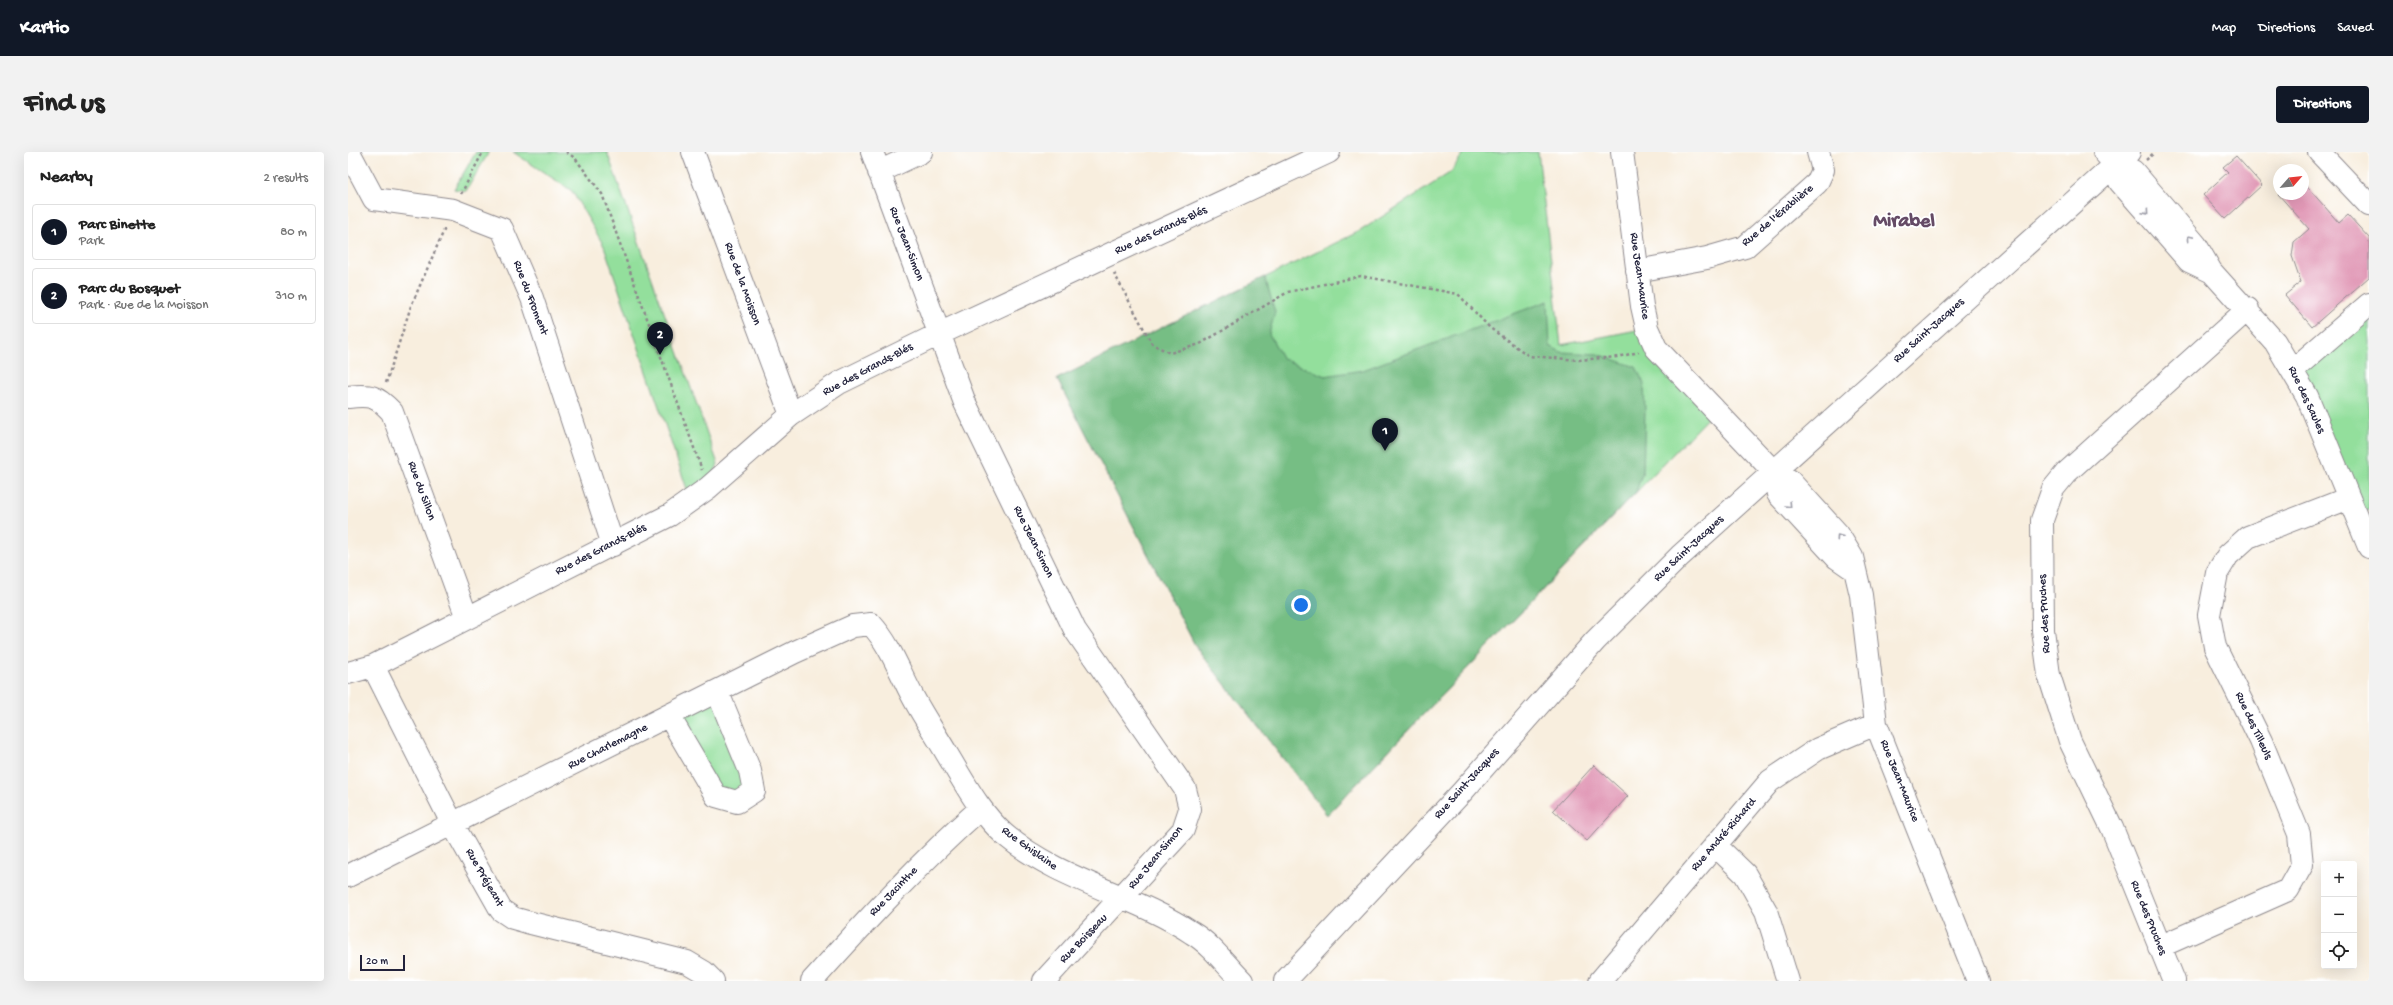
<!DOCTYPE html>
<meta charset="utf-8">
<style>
body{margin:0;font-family:"Gochi Hand",sans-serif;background:#f2f2f2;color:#222}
.controls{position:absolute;right:12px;bottom:12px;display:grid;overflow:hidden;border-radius:4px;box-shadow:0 4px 16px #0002}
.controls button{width:36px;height:36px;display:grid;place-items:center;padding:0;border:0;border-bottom:1px solid #e0e0e0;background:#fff;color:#222;font:20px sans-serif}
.compass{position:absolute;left:1925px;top:12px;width:36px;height:36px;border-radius:50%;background:#fff;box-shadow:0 4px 16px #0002;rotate:62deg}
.scale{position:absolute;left:12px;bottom:10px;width:45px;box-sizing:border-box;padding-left:4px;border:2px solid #22223b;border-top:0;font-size:11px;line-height:14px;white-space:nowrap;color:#22223b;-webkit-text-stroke:3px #fff;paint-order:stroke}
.you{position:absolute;left:953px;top:453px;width:14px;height:14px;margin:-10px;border:3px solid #fff;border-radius:50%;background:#1a73e8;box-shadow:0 0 0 6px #1a73e833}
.badge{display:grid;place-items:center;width:26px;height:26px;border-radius:50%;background:#111827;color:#fff;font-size:13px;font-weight:700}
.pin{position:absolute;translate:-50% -33px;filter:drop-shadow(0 1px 2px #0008)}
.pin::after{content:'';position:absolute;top:21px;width:14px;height:12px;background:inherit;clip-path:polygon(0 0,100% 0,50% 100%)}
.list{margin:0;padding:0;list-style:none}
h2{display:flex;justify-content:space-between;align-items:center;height:52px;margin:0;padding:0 16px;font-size:17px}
h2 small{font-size:13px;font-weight:400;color:#767676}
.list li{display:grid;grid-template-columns:26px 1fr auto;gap:12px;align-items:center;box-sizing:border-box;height:56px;margin:0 8px 8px;padding:0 8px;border:1px solid #e0e0e0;border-radius:4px}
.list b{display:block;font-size:15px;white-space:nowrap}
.list p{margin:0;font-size:13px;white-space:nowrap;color:#767676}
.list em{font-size:13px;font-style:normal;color:#767676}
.icon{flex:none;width:22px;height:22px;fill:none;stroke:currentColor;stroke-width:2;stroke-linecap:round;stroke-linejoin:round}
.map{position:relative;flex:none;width:2021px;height:829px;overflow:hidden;border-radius:4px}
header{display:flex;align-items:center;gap:24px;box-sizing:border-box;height:56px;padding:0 20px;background:#111827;color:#fff}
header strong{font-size:19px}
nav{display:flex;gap:22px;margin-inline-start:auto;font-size:14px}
.intro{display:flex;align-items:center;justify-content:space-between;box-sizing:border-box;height:96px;padding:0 24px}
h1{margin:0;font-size:28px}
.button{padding:10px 18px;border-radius:4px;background:#111827;color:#fff;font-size:14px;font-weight:700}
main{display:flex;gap:24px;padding:0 24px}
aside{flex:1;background:#fff;border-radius:4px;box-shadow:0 4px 16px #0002}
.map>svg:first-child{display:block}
</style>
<header>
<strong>Kartio</strong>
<nav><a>Map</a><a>Directions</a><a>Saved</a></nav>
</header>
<div class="intro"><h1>Find us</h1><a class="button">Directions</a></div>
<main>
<aside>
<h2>Nearby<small>2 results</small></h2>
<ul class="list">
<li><span class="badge">1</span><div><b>Parc Binette</b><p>Park</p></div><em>80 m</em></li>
<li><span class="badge">2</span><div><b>Parc du Bosquet</b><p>Park · Rue de la Moisson</p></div><em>310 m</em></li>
</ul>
</aside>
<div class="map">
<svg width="2021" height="829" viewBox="0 0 2021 829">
<rect width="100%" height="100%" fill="#fff"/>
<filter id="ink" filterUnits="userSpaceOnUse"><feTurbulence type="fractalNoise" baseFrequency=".025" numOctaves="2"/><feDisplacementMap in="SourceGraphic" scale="8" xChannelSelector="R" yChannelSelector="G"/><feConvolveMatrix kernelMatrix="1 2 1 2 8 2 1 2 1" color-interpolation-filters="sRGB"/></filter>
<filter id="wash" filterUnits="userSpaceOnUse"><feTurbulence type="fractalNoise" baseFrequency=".012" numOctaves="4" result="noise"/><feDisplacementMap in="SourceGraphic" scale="16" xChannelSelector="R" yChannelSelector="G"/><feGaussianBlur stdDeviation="0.9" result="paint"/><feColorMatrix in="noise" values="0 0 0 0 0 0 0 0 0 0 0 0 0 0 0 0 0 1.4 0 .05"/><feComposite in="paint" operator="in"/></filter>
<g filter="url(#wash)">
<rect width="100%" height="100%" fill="#f8eede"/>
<path fill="#93df9c" stroke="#5a806c" d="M128,0H141L118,39L106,37Z
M165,0H259L370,312L360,336L340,340L256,94L224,39Z
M1116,0H1190L1213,193L1299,176L1367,258L979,663L848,495L709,227L1012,79L1103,20Z
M2021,152V358L2006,363L1945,218Z
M370,541L406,639L368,644L321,564Z"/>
<path fill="#76be84" stroke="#4c7060" d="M917,125L927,160L921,182L935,207L977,224L1015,218L1200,149L1202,194L1213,200L1250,202L1288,215L1296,232L1297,260L1295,319L1288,340L979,663L848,495L709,227Z"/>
<g id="blocks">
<path fill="#e198b6" d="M1888,4L1914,33L1877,67L1855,43L1880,20L1875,15Z
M1955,30L1991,71L2000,63L2021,86V125L1964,175L1937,143L1953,130L1944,104L1946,90L1961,77L1930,42H1955Z
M1246,613L1280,644L1239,689L1205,658Z"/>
</g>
</g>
<g filter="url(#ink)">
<use href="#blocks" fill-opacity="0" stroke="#8d888c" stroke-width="1"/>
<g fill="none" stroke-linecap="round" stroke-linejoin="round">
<g stroke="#8d888c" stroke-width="24">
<path id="minor" d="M1,0L26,47L105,58L154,77L184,146L265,393
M345,0L443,263
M524,0L617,251L727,478L837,637L842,657L835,678L696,829
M1274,0L1294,154L1299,176L1308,196L1425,319L1441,328L1490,382L1504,405L1513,443L1528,572L1630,829
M1756,0L1767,12L1785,19L1848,93L1863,119L1927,190L1959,244L2021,395
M1971,0L2021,53
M1767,12L1772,30L1841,109L1862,119
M531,20L573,0
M1289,119L1359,106L1397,95L1469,31L1475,18L1470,0
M1945,218L2021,152
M0,245C22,242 29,244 44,260L119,466
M1425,319L1430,342L1489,406L1502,415
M25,514L105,673L153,758L165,766L179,770L339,810L356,820L365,829
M0,521L25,514L322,363L360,336L443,263L491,231L591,182L981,0
M321,564L368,644L389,650L406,639L402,619L370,541
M1367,693L1397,722L1418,759L1440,829
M0,724L447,500L505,474L523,472C543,494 551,519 565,545C575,564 588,583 599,602C616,630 632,661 657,683C712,729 785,742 844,781C863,792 879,814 894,829
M1811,795L1940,738L1954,713L1951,682L1913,589L1867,495L1861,463L1869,421L1880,403L1900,385L2001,346
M464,829C518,769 572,710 633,656
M937,829L1115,639L1247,489L1332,404L1781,0
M1252,829L1422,629L1470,597L1528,572
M1826,829L1764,676L1722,589L1701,523L1695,478L1694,368L1705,337L1718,321L1900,157"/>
</g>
<path stroke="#8d888c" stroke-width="2.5" stroke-dasharray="3 3" stroke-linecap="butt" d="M218,0L227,6L254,42L354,318
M1798,8L1807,0
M113,42L135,0
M766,121L804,192L822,201L852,192L940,140L1013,124L1110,142L1142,176L1181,204L1230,208L1269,205L1291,200
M38,231L63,154L97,76"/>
<use href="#minor" stroke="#fff" stroke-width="22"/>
</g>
<defs><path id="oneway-chevron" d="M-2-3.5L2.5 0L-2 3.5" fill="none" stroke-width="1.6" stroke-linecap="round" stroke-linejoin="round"/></defs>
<g stroke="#9c9ca7">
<use href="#oneway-chevron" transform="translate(1798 60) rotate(49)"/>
<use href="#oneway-chevron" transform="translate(1842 86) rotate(-130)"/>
<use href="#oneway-chevron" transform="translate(1441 353) rotate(47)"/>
<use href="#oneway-chevron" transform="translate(1491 385) rotate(-125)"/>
</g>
</g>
<g text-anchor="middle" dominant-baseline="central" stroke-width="3.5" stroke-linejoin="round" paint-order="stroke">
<g font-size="12" fill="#22223b" stroke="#fff">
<text transform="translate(1430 64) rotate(-40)">Rue de l'Érablière</text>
<text transform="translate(813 79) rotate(-25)">Rue des Grands-Blés</text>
<text transform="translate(558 92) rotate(69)">Rue Jean-Simon</text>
<text transform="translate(1291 124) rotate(82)">Rue Jean-Maurice</text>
<text transform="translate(394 132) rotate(70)">Rue de la Moisson</text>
<text transform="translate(182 146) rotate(69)">Rue du Froment</text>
<text transform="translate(1581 179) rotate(-42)">Rue Saint-Jacques</text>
<text transform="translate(520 218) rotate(-28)">Rue des Grands-Blés</text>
<text transform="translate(1958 248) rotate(65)">Rue des Saules</text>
<text transform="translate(73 339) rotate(70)">Rue du Sillon</text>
<text transform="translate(685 390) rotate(64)">Rue Jean-Simon</text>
<text transform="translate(1341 397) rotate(-43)">Rue Saint-Jacques</text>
<text transform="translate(253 398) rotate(-27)">Rue des Grands-Blés</text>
<text transform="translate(1697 462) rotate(-93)">Rue des Pruches</text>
<text transform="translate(1905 574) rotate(65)">Rue des Tilleuls</text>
<text transform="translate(260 595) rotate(-27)">Rue Charlemagne</text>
<text transform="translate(1551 629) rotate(68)">Rue Jean-Maurice</text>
<text transform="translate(1119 632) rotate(-48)">Rue Saint-Jacques</text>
<text transform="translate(1376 683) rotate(-49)">Rue André-Richard</text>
<text transform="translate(681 697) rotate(36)">Rue Ghislaine</text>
<text transform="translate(808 706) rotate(-50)">Rue Jean-Simon</text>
<text transform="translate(136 726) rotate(60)">Rue Préjeant</text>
<text transform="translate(546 740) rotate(-46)">Rue Jacinthe</text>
<text transform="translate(1800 766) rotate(68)">Rue des Pruches</text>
<text transform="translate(736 787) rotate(-46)">Rue Boisseau</text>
</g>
<g font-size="20" font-weight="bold" fill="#654b66" stroke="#fff">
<text x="1556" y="70">Mirabel</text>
</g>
</g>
</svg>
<div class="controls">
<button>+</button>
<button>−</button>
<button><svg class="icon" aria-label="locate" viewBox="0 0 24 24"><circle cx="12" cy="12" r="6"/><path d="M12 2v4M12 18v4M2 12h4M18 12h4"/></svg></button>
</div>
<svg class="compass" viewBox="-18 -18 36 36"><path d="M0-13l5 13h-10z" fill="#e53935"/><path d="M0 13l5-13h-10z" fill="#767676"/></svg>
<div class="scale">20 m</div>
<div class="you"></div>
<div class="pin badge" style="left:1037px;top:299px">1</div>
<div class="pin badge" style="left:312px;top:203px">2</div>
</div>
</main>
